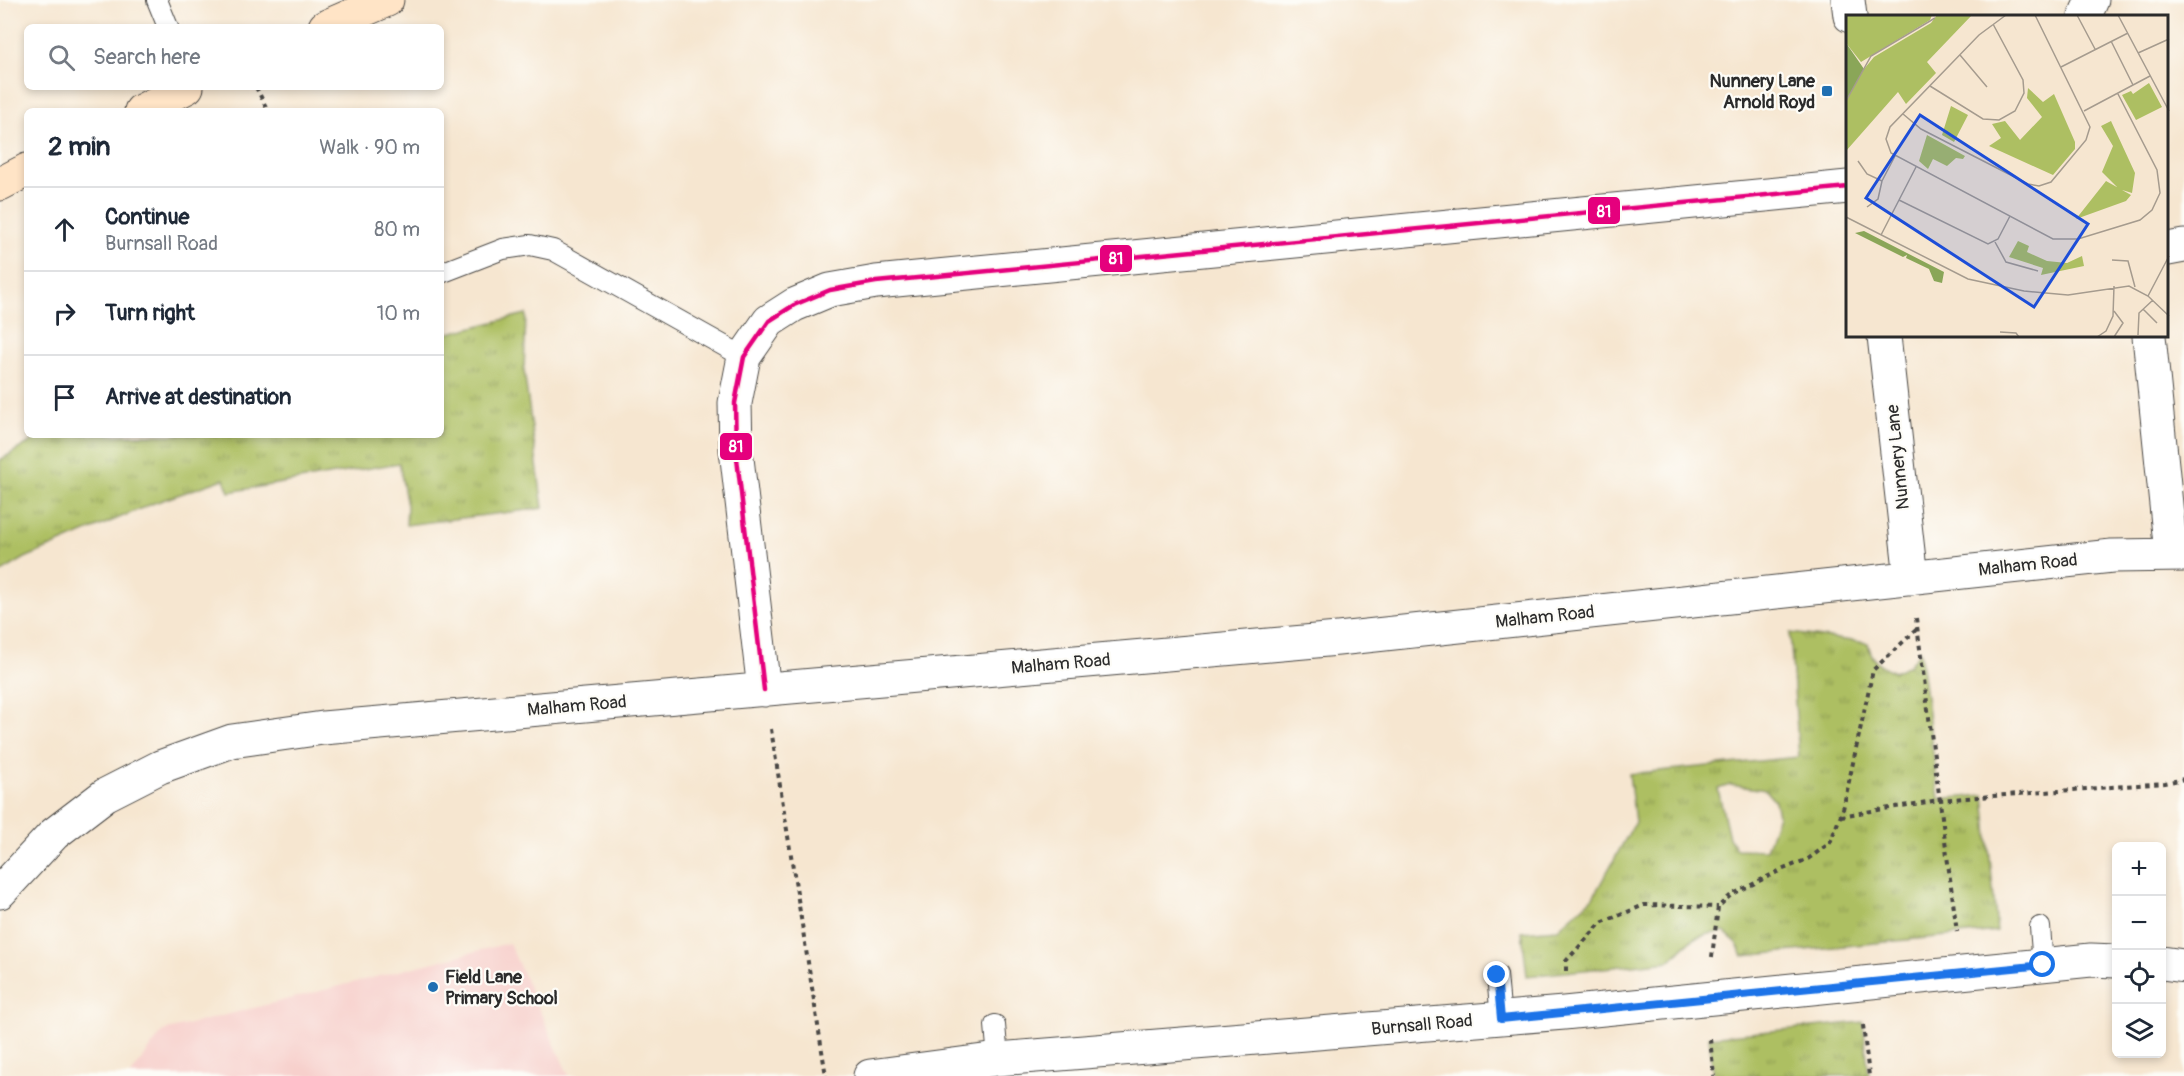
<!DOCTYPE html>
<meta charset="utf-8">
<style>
body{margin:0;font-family:Pangolin,sans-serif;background:#f6f6f7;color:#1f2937}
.controls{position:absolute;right:18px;bottom:18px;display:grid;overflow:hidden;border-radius:9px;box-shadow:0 3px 9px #0003}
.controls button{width:54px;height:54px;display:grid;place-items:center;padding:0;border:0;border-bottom:2px solid #e0e1e3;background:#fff;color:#1f2937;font:30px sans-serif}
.stop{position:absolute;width:18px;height:18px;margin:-14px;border:4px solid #1a73e8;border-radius:50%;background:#fff}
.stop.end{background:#1a73e8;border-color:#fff;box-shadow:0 2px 6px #0008}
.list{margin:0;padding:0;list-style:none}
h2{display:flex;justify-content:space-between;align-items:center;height:78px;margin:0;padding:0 24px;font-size:26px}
h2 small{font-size:20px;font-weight:400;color:#747a83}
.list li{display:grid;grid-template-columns:39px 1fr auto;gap:18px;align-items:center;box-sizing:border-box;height:84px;padding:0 24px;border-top:2px solid #e0e1e3}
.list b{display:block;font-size:22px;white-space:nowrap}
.list p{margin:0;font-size:20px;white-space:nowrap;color:#747a83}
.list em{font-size:20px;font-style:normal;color:#747a83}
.icon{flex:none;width:33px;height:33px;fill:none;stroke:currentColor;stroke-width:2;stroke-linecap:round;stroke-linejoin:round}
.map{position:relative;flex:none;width:2184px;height:1076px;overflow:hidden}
.search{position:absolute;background:#fff;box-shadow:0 3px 9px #0003;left:24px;top:24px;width:420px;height:66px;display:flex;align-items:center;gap:15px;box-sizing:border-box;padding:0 21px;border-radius:9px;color:#747a83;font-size:22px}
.panel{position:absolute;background:#fff;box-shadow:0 3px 9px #0003;left:24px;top:108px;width:420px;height:330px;border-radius:9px}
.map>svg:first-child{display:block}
</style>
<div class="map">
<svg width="2184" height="1076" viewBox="0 0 2184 1076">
<defs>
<pattern id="grass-tufts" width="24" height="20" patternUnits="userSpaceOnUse" patternTransform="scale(1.5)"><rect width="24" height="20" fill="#adbf62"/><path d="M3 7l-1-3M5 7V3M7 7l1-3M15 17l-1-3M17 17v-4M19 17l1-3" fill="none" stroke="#8d9b51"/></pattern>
</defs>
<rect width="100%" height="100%" fill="#fdfcf7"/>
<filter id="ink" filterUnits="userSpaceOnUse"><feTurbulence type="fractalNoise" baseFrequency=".0167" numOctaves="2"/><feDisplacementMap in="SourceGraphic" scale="12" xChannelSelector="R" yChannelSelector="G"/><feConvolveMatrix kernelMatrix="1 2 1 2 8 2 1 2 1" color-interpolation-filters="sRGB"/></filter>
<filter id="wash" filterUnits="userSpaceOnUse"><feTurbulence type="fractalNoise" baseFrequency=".008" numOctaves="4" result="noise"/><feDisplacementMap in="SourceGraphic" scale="24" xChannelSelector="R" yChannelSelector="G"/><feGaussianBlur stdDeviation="1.35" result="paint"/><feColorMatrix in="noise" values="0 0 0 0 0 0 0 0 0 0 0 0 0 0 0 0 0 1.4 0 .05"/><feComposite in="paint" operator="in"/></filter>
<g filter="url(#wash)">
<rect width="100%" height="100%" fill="#f6e6d0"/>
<path fill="#f7d0cc" d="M509,943L569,1076H130L163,1031Z"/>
<path fill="url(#grass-tufts)" stroke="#6c7546" stroke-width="1.5" fill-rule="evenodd" d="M526,314L524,370L543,508L406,525L407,506L399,463L229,492L224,479L154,503L25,558L0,573V460L42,435H441V335Z
M1790,633L1868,643C1871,660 1879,665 1894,672L1909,665L1920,651L1939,799L1984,795L1997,931L1743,956L1736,942L1724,932C1695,934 1690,939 1670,961L1527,976L1522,932L1558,929L1593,897L1635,822L1629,774L1799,757ZM1730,785L1766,790L1775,801L1778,815L1766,850L1736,849L1729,838L1718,789Z
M1863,1022L1869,1076H1714L1709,1037Z"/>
</g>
<g filter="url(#ink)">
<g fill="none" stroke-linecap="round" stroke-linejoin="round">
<g stroke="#494744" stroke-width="22">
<path id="lane" d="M157,0L168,27
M441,273L503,249L530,245L553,250L744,357
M2040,927L2043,965
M1497,975L1501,1019
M995,1025L998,1059"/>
</g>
<g stroke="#494744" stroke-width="35">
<path id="street" d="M1848,0L1850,16
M2085,16L2092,0
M2168,249L2184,246
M1884,336L1911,578
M2149,336L2171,554
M764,690L736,450L735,403L744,357L769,321L794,305L830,290L876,282L1848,187
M0,892L54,834L105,795L160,767L232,741L323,728L1338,639L2112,556L2184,555
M2162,963L2184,966
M870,1076L998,1059L1564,1013L2091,960L2116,961"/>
</g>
<g stroke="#494744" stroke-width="35">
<path id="secondary" d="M325,27L387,0
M141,111L187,87
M0,184L27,170"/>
</g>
<path stroke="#494744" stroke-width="4" stroke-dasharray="4.5 4.5" stroke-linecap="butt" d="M256,87L268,111
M1916,618L1957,932
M771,729L826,1076
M1841,816L1939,800L2165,783L2184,779
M1712,957L1718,907L1731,895L1781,870L1808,859L1830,843L1843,809L1873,670L1917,629
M1566,971V961L1601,923L1644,905L1718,907
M1863,1025L1869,1076
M1710,1039L1714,1076"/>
<use href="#lane" stroke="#fff" stroke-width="20"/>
<use href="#street" stroke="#fff" stroke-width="33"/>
<use href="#secondary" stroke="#ffe4c6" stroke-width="33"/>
<g stroke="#fdfcf7" stroke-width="9">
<path id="bus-1" d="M764,690L736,450L735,403L744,357L769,321L794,305L830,290L876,282L1848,187"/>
</g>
<use href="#bus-1" stroke="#e5007d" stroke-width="4.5"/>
</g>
</g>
<g fill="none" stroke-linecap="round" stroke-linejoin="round" filter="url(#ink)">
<path stroke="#1a73e8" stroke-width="8" d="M1497,975L1501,1019L2043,965"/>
</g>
<g fill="#1f6fb2" stroke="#fdfcf7" stroke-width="2">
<rect x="1821" y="85" width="12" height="12" rx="3"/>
<circle cx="433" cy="987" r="6"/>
</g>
<g text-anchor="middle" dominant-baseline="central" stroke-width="4.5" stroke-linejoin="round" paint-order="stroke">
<g font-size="18" font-weight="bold" fill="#2b2b2b" stroke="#fdfcf7" text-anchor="end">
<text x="1815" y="81">Nunnery Lane<tspan x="1815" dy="21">Arnold Royd</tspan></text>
<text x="445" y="977" text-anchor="start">Field Lane<tspan x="445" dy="21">Primary School</tspan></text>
</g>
<g font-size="18" fill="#2b2b2b" stroke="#fdfcf7">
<text transform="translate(1898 457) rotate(-96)">Nunnery Lane</text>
<text transform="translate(2028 565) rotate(-6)">Malham Road</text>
<text transform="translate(1545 617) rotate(-6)">Malham Road</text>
<text transform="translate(1061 664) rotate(-5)">Malham Road</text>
<text transform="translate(577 706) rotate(-5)">Malham Road</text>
<text transform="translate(1422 1025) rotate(-5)">Burnsall Road</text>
</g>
</g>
<g transform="translate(1846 15)">
<rect width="322" height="322" fill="#f6e6d0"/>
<path d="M0,0H86L84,5L15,47L0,28ZM91,0H126L81,47L90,58L60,89L52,77L0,136V86L18,54L28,42L85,8ZM303,68L316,92L290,105L276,80L285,76L287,79ZM182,73L197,87L208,79L229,127V134L207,160L143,131L155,123L146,109L159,106L174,125L196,102L181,83ZM105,91L122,100L108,127L96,120ZM265,106L289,158L286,178L273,174L256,157L267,131L255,111ZM81,120L119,141L117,144L110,143L101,151L87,144L82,154L73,146ZM260,166L285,180L280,186L230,204ZM172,226L183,231L181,237L201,246L221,248L236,241L238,251L195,260L197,253L163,242Z" fill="#adbf62"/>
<path d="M0,28L18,54L0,86ZM18,216L98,257L96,268L88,266L83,254L60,243L61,240L57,242L9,218Z" fill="#8aa658"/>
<path fill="none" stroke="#a59b8e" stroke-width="1.5" d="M160,0L133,20L44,112L40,124L45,138L207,224H232L294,205L306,195L314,178L311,155L272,79M231,0L249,34M272,0L323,96M265,26L287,70M292,38L323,24M114,40L141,72M215,52L282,18M84,71L137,104L153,105L169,96L178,78L177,65L147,9M0,86L25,41L89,3M238,96L304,61M57,99L75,114L182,169L193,171L205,167L240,125L244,112L189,0M12,146L21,159L36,166M53,185L142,229L152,224L164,201M21,192L32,184L36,166L49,141M0,202L122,264L178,276L222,280L283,271L302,281L323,301M35,220L70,152M149,227L160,247L192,256M266,245L282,246L289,272M302,281L323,241M297,294L311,308M268,296L277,308L268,322M154,317L170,318L173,322M292,320L293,298L307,285M251,322L260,316L267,301L268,271"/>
<path fill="#1d4ed8" fill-opacity="0.15" stroke="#1d4ed8" stroke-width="3" d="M74,100L242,209L188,292L20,183Z"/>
<rect width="322" height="322" fill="none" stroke="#2b2b2b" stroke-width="3"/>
</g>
<g stroke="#fdfcf7" stroke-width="2">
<rect x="1587" y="196" width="34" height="29" rx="6" fill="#e5007d"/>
<rect x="1099" y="244" width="34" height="29" rx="6" fill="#e5007d"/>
<rect x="719" y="432" width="34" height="29" rx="6" fill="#e5007d"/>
</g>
<g font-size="16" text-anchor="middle" font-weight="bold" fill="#fff">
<text x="1604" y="217">81</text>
<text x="1116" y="264">81</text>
<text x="736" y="452">81</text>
</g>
</svg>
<div class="controls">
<button>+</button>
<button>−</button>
<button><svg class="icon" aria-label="locate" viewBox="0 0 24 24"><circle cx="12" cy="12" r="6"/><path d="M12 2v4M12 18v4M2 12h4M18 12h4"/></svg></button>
<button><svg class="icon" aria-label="layers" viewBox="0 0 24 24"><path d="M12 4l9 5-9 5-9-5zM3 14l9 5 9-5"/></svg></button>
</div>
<div class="stop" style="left:2043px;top:965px"></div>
<div class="stop end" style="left:1497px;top:975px"></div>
<div class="search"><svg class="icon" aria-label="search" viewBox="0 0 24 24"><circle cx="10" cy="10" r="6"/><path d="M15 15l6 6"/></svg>Search here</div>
<section class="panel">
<h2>2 min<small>Walk · 90 m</small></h2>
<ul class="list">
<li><svg class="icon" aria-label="ahead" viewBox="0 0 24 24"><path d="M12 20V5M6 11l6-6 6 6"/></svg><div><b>Continue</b><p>Burnsall Road</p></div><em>80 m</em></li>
<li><svg class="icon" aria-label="right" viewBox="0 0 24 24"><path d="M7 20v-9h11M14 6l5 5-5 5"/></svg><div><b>Turn right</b></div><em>10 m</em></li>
<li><svg class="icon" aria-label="arrive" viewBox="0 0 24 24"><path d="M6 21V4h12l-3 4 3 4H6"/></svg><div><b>Arrive at destination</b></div></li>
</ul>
</section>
</div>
